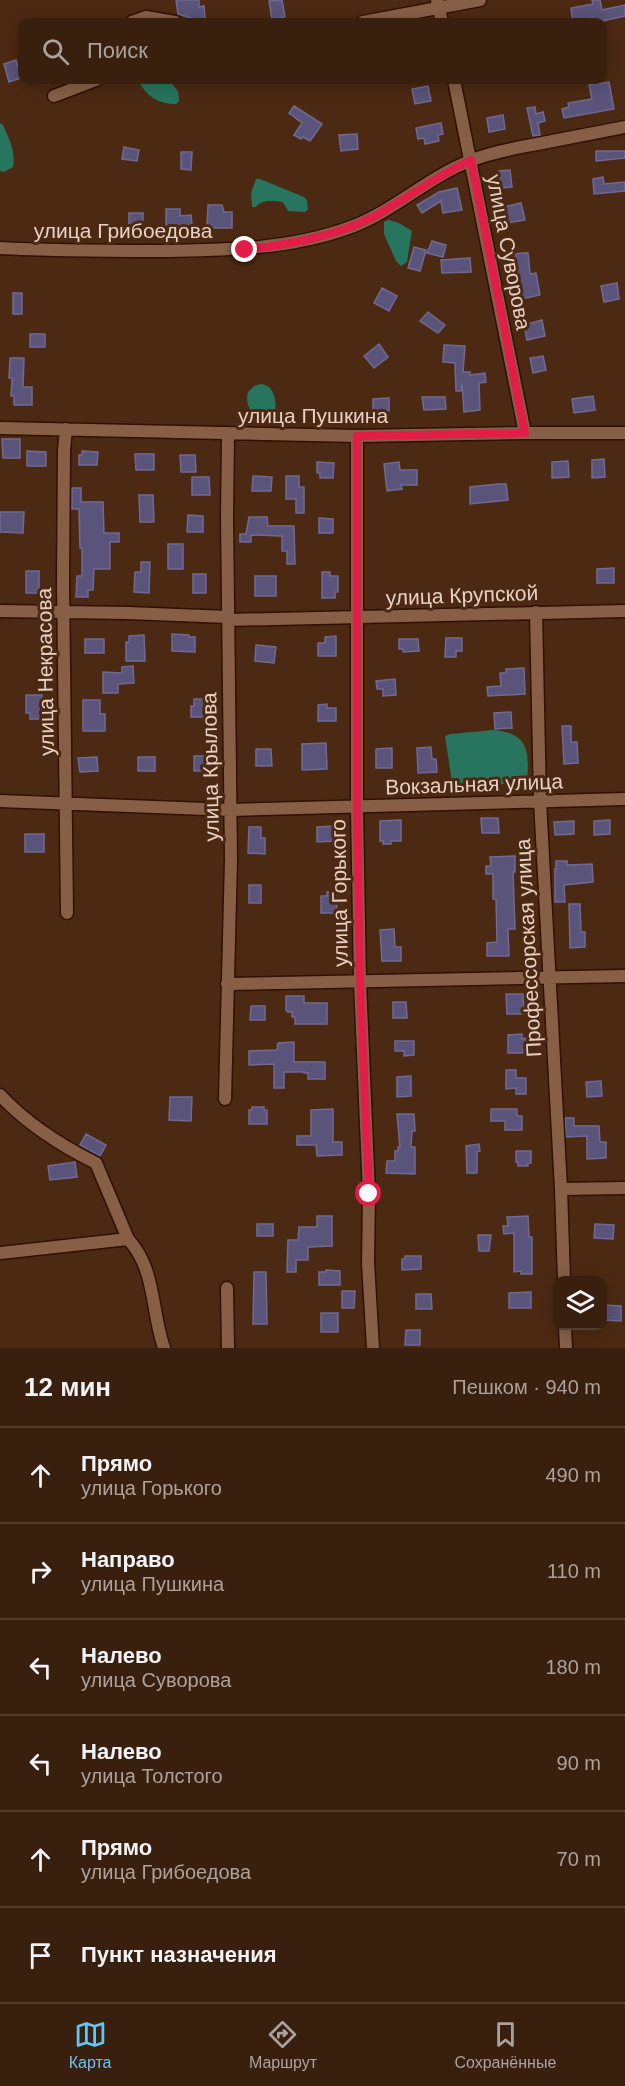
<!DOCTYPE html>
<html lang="ru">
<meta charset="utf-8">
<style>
body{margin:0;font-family:Arial,sans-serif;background:#442c1c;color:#f1f3f6}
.controls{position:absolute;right:18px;bottom:18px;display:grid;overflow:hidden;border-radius:12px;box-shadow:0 3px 15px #0003}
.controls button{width:54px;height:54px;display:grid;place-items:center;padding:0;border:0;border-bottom:2px solid #533d2e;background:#391f0e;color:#f1f3f6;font:30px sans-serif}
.stop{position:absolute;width:18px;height:18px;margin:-14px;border:4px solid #e11d48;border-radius:50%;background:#fff}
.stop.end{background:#e11d48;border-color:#fff;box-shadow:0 2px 6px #0008}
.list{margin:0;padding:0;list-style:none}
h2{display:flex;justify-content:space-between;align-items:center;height:78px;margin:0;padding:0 24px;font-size:26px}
h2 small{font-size:20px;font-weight:400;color:#aba29e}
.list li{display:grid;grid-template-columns:39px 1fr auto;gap:18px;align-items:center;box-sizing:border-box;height:96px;padding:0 24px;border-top:2px solid #533d2e}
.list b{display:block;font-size:22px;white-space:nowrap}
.list p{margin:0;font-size:20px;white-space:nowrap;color:#aba29e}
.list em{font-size:20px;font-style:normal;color:#aba29e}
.icon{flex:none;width:33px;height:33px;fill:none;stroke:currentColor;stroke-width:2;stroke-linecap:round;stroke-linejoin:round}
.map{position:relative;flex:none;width:625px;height:1348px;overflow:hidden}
.search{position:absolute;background:#391f0e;box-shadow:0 3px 15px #0003;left:18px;right:18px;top:18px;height:66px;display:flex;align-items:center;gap:15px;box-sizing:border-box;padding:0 21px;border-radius:12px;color:#aba29e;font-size:22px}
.sheet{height:654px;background:#391f0e}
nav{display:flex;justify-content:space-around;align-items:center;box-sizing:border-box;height:84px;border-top:2px solid #533d2e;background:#391f0e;font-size:16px;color:#aba29e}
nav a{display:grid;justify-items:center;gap:3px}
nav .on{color:#68c4f0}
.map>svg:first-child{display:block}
</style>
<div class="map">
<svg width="625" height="1348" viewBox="0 0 625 1348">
<rect width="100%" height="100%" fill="#4c2912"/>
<path fill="#27745f" d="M138,80H169L178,91L179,101L176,104C158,104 146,96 138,80Z
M0,123L3,125C9,139 16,151 13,167L4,172L0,171Z
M256,179H260L304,197L307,200L308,209L305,212L288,211L283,202C274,201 261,199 256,207H252L251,193Z
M388,220L399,223L412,231L407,262L401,266L396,261L384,234V222Z
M261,384C274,385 277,401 275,412C260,425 243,410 248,392L254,386Z
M493,730C526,733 530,748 527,780L523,784H454L452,782L445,736L451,734Z"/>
<path fill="#5a537a" stroke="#706a92" stroke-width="1.5" d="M176,0H199V7L204,6L205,19L197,20L178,14Z
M282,0L285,17L272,19L269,1Z
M592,0H600L602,10L625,5V16L598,22H594L593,18L573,22L571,8L593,4Z
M16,60L21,78L9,82L4,64Z
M609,82L614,109L564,118L562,109L569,107L568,103L592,99L589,85Z
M428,86L431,101L415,104L412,89Z
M294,106L322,124L310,141L303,137L301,139L294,135L302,123L289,113Z
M535,107L536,114L543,112L545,121L538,123L540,135L533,136L527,108Z
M503,115L505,129L489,132L487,118Z
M441,123L443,134L438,135L439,141L425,144L424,138L418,139L416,128Z
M357,134L358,149L341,151L339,135Z
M124,147L139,150L137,161L122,159Z
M596,151H625V158L596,161Z
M181,152H192L191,170L181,169Z
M510,170L512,187L501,188L499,171Z
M603,177L604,184L625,182V191L594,194L593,179Z
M457,188L462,210L443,213L441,201L422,213L417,205L439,192Z
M521,203L525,220L507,223L504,207Z
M208,205H222L224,212H232V228H207Z
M166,209H180V216L191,215L192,225H166Z
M129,213H143V227H129Z
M432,241L446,245L443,257L427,253Z
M414,247L426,250L420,271L408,268Z
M523,253H528L530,274L536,273L540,295L521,299L515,254Z
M470,258L471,272L442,273L441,260Z
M617,283L619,299L604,302L601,286Z
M382,288L397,296L389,311L374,303Z
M13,293H22V314H13Z
M428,312L445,325L438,333L420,321Z
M542,320L545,336L527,340L524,325Z
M30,334H45V347H30Z
M379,344L388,357L374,368L364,356Z
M444,345L465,346L463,372H470V375L485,373L486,382L479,383L480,410L464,412L462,383L461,391H456L455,363L443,362Z
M543,356L546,370L533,373L530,358Z
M10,358H24L23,387H32V405H14V396H11L12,378H9Z
M593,396L595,410L574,413L572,399Z
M422,397H445L446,409L424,410Z
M389,398V411H373V399Z
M2,439H20V458H3Z
M27,451L46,452V466H27Z
M82,451L98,452L97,465H79V455H82Z
M135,454H154V470H136Z
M180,455H195L196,472H181Z
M604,459L605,477L592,478V460Z
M568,461L569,477L552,478V462Z
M317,462L334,463L333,478H320V473H317Z
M399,462L400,470H417V485H401L402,489L387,491L384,464Z
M253,476L272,477L271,491H252Z
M286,476H299V487H304V513H296V499H286Z
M192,477H209L210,495H192Z
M498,484H506L508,500L470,504V487Z
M72,488H81V502H103L104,533H119V542H110V569H94L93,590H88V597H76L77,576H82V548H80L79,509H72Z
M139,495H153L154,522H140Z
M0,512H24L23,533L0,532Z
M188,515L203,516V532H187Z
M249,517H267L268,526H294L295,564H287V551H282V536L251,535V542H240V534H246Z
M319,518L333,519V533H319Z
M168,544H183V569H168Z
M141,562H150L149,593L134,592L135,572H141Z
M614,568V583H597V569Z
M26,571H39V593H26Z
M322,572H330V576H338V592H335V598H322Z
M193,574H206V593H193Z
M255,576H276V596H255Z
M172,634L189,635V637H195V652L172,651Z
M144,635L145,661H126V642H129V636Z
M336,636V656H318V643H325V637Z
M446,638H462V651H456V657H445Z
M85,639H104V653H85Z
M399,639H418L419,651L403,652V649H399Z
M256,645L276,647L274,663L255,661Z
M133,666L134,683L118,684V693H103V672L122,673V667Z
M524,668L525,694L488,696L487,687L501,686L500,673H506V669Z
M395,679L396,695L383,696V689H377L376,681Z
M26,695H42V709H54V719H30V713H26Z
M194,699H205V717H191V706H194Z
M83,700H100V714H105V731H83Z
M327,704V708H336V721H318V705Z
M511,712L512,728L495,729L494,713Z
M562,726H571V742H577L578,763L564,764Z
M326,743L327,769L302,770V744Z
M431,747L432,759H436L437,772L418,773L417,748Z
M392,748V768H376V749Z
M256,749H271L272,766H256Z
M194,756H210V771H194Z
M97,757L98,771L80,772L78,758Z
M138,757H155V771H138Z
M481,818H498L499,833H482Z
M401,820V841H391V844H383V841H380V821Z
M610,820V834L594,835V821Z
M574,821V834L555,835L554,822Z
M335,826L336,841L317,842V827Z
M249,827H261V838H265V854L248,853Z
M25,834H44V852H25Z
M515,856V872H513L515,929H508L509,956H487V943L497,942L496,899H493V874H486V866H491L490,857Z
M556,861H567V865L592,864L593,882L564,885L565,902H555V869H556Z
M249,885H261V903H249Z
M327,892H336L337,913H321V896H327Z
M569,904H580L581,932H585V947L570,948Z
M394,929L395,947H401V961H382L380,930Z
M506,994H523L524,1014H507Z
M286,996H304V1003H327V1024H295V1017H292V1012H288L286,1010Z
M393,1002H406L407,1018H393Z
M251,1006H265V1020H250Z
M522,1034V1039L527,1038V1049H523V1053H508V1035Z
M395,1041H414V1055L404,1056V1051H395Z
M294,1042V1062H325V1079H308V1073H304V1072H284V1088H274V1064L249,1065V1051L277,1050L278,1043Z
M506,1070H516V1078H526V1094H516V1088L506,1089Z
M411,1076V1096L397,1097V1077Z
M601,1081L602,1096L587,1097L586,1082Z
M170,1097H192L191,1121L169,1120Z
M252,1107H264V1110H267V1124H249V1110H252Z
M333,1109V1142H342V1155L317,1156L316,1145H297V1136H311V1110Z
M491,1109H517V1116H522V1130H505V1121H491Z
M397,1114H414L415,1131H412L411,1147H415V1174L386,1173L387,1161H395V1151H398V1147H400Z
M565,1118H574V1126H599L600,1142H606V1158L587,1159V1136L566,1137Z
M86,1134L106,1145L100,1156L80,1145Z
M479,1144L480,1151L477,1152V1173H467L466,1146Z
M516,1151H531V1163H528V1166H518V1162H516Z
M75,1162L77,1177L50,1180L48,1166Z
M317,1216H332V1246L308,1247V1260H296V1272H287L288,1240H298L299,1227H317Z
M528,1216L529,1237H532V1274H521V1271L514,1272V1233L504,1234L503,1226H508L507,1217Z
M257,1224H273V1236H257Z
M595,1224L614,1225L613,1239L594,1238Z
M478,1235H491L489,1251H479Z
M405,1256H421V1269L402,1270V1259H405Z
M326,1270L340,1271V1285H319V1272H326Z
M254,1272H266L267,1324H253Z
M342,1291H355L354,1308H342Z
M531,1292V1308H509V1293Z
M416,1294H431L432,1309H416Z
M603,1305L621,1306V1321L603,1320Z
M321,1313H338V1332H321Z
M406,1330H420V1345H405Z"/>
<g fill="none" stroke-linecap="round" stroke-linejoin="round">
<g stroke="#311000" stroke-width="15">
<path id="street" d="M437,0L442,22
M132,22L146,17L175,22
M363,22L480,0
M454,80L525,433
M54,96L96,80
M0,248C53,251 106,251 159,251C224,250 289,250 351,227C394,211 428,177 470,161C489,153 511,149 532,145C563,139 594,133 625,127
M0,428L357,436L525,433H625
M66,429L64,450L63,583L67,913
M357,436V808L360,982L369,1194L368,1263L373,1348
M0,611L128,613L228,617
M536,612L540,801L561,1189L564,1280
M228,620L625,611
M0,801L231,810L625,799
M227,984L625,976
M0,1095C27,1124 60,1145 96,1163L128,1239C156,1269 151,1311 164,1348
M225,1099L231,859L227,517L228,434
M561,1189L625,1188
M0,1253L128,1239
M227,1288L228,1348
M565,1326L566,1348"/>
</g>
<use href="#street" stroke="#875f47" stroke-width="12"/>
</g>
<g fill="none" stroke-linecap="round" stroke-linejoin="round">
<path stroke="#e11d48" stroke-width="8" d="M245,250C289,244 335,237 375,216C407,198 437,176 471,160L525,433L357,436V808L360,982L369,1194"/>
</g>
<g text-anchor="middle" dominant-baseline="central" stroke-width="6" stroke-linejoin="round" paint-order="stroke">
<g font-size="21" fill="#e7d0c3" stroke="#4c2912">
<text x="123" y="230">улица Грибоедова</text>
<text transform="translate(509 252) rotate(79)">улица Суворова</text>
<text x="313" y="415">улица Пушкина</text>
<text transform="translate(462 595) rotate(-2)">улица Крупской</text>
<text transform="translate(45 672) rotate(-91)">улица Некрасова</text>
<text transform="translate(210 767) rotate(-91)">улица Крылова</text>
<text transform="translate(474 784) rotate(-2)">Вокзальная улица</text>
<text transform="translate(339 893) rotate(-91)">улица Горького</text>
<text transform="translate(528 948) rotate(-93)">Профессорская улица</text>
</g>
</g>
</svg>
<div class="controls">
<button><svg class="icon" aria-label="layers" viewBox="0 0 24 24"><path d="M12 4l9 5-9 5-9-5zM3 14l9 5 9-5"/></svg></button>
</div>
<div class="stop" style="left:369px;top:1194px"></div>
<div class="stop end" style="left:245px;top:250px"></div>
<div class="search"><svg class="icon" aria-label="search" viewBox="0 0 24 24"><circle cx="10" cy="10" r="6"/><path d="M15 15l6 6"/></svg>Поиск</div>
</div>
<section class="sheet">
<h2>12 мин<small>Пешком · 940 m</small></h2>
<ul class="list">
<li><svg class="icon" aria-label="ahead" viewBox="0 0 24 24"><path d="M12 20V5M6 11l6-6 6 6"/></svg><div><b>Прямо</b><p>улица Горького</p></div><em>490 m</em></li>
<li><svg class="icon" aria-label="right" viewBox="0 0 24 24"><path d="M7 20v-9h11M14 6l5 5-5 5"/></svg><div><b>Направо</b><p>улица Пушкина</p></div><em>110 m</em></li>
<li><svg class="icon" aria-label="left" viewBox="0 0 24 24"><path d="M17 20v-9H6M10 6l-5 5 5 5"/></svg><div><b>Налево</b><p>улица Суворова</p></div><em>180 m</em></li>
<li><svg class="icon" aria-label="left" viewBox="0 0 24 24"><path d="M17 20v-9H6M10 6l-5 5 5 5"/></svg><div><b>Налево</b><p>улица Толстого</p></div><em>90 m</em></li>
<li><svg class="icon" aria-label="ahead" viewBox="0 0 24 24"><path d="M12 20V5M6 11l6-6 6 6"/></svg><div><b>Прямо</b><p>улица Грибоедова</p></div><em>70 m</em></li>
<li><svg class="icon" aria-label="arrive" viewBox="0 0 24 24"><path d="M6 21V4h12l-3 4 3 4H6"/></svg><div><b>Пункт назначения</b></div></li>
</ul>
</section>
<nav>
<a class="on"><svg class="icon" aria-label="map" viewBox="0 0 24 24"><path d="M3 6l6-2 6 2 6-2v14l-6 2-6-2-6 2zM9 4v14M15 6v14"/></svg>Карта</a>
<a><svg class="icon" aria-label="directions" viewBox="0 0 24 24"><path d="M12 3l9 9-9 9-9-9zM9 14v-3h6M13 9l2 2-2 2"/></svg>Маршрут</a>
<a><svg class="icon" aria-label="saved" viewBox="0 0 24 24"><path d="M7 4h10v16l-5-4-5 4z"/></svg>Сохранённые</a>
</nav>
